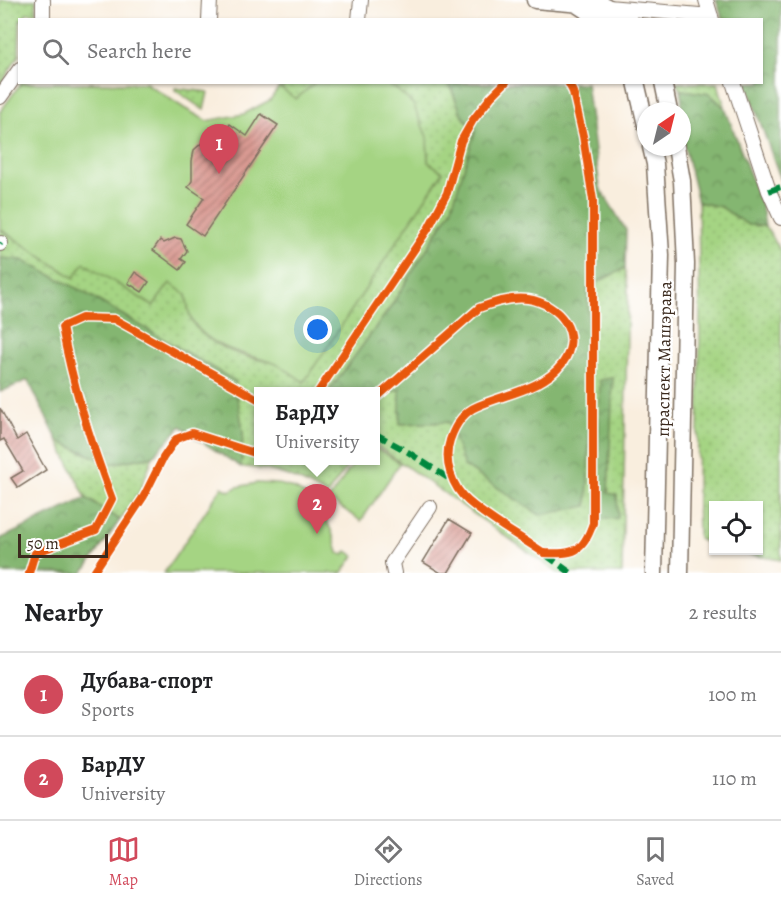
<!DOCTYPE html>
<meta charset="utf-8">
<style>
body{margin:0;font-family:Alegreya,serif;background:#f2f2f2;color:#202124}
.controls{position:absolute;right:18px;bottom:18px;display:grid;overflow:hidden;border-radius:0px;box-shadow:0 2px 4px #0004}
.controls button{width:54px;height:54px;display:grid;place-items:center;padding:0;border:0;border-bottom:2px solid #e0e0e0;background:#fff;color:#202124;font:30px sans-serif}
.compass{position:absolute;left:637px;top:102px;width:54px;height:54px;border-radius:50%;background:#fff;box-shadow:0 2px 4px #0004;rotate:35deg}
.scale{position:absolute;left:18px;bottom:15px;width:90px;box-sizing:border-box;padding-left:6px;border:3px solid #3b2a1e;border-top:0;font-size:16px;line-height:21px;white-space:nowrap;color:#3b2a1e;-webkit-text-stroke:4px #fff;paint-order:stroke}
.you{position:absolute;left:318px;top:330px;width:21px;height:21px;margin:-15px;border:4px solid #fff;border-radius:50%;background:#1a73e8;box-shadow:0 0 0 9px #1a73e833}
.badge{display:grid;place-items:center;width:39px;height:39px;border-radius:50%;background:#d1495b;color:#fff;font-size:20px;font-weight:700}
.pin{position:absolute;translate:-50% -50px;filter:drop-shadow(0 2px 3px #0008)}
.pin::after{content:'';position:absolute;top:32px;width:21px;height:18px;background:inherit;clip-path:polygon(0 0,100% 0,50% 100%)}
.popup{position:absolute;left:254px;top:387px;width:126px;height:78px;box-sizing:border-box;display:grid;place-content:center;border-radius:0px;background:#fff;filter:drop-shadow(0 2px 4px #0005);font-size:20px;white-space:nowrap;color:#757577}
.popup b{font-size:22px;color:#202124}
.popup::after{content:'';position:absolute;left:50%;top:100%;margin-left:-12px;border:12px solid transparent;border-top-color:#fff}
.list{margin:0;padding:0;list-style:none}
h2{display:flex;justify-content:space-between;align-items:center;height:78px;margin:0;padding:0 24px;font-size:26px}
h2 small{font-size:20px;font-weight:400;color:#757577}
.list li{display:grid;grid-template-columns:39px 1fr auto;gap:18px;align-items:center;box-sizing:border-box;height:84px;padding:0 24px;border-top:2px solid #e0e0e0}
.list b{display:block;font-size:22px;white-space:nowrap}
.list p{margin:0;font-size:20px;white-space:nowrap;color:#757577}
.list em{font-size:20px;font-style:normal;color:#757577}
.icon{flex:none;width:33px;height:33px;fill:none;stroke:currentColor;stroke-width:2;stroke-linecap:round;stroke-linejoin:round}
.map{position:relative;flex:none;width:781px;height:573px;overflow:hidden}
.search{position:absolute;background:#fff;box-shadow:0 2px 4px #0004;left:18px;right:18px;top:18px;height:66px;display:flex;align-items:center;gap:15px;box-sizing:border-box;padding:0 21px;border-radius:0px;color:#757577;font-size:22px}
.sheet{height:246px;background:#fff}
nav{display:flex;justify-content:space-around;align-items:center;box-sizing:border-box;height:84px;border-top:2px solid #e0e0e0;background:#fff;font-size:16px;color:#757577}
nav a{display:grid;justify-items:center;gap:3px}
nav .on{color:#d1495b}
.map>svg:first-child{display:block}
</style>
<div class="map">
<svg width="781" height="573" viewBox="0 0 781 573">
<defs>
<pattern id="grass-dots" width="8" height="8" patternUnits="userSpaceOnUse" patternTransform="scale(1.5)"><rect width="8" height="8" fill="#a5d483"/><path d="M2 2h.1M6 6h.1" fill="none" stroke="#8fb671" stroke-width="1.8" stroke-linecap="round"/></pattern>
<pattern id="forest-crowns" width="20" height="18" patternUnits="userSpaceOnUse" patternTransform="scale(1.5)"><rect width="20" height="18" fill="#84b671"/><path d="M2 6a3 3 0 1 1 6 0M12 15a3 3 0 1 1 6 0" fill="none" stroke="#6d945c"/></pattern>
<pattern id="building-hatch" width="6" height="6" patternUnits="userSpaceOnUse" patternTransform="scale(1.5)"><rect width="6" height="6" fill="#d99a92"/><path d="M-1 1l2-2M0 6l6-6M5 7l2-2" fill="none" stroke="#b17e77"/></pattern>
</defs>
<rect width="100%" height="100%" fill="#fff"/>
<filter id="ink" filterUnits="userSpaceOnUse"><feTurbulence type="fractalNoise" baseFrequency=".0167" numOctaves="2"/><feDisplacementMap in="SourceGraphic" scale="12" xChannelSelector="R" yChannelSelector="G"/><feConvolveMatrix kernelMatrix="1 2 1 2 8 2 1 2 1" color-interpolation-filters="sRGB"/></filter>
<filter id="wash" filterUnits="userSpaceOnUse"><feTurbulence type="fractalNoise" baseFrequency=".008" numOctaves="4" result="noise"/><feDisplacementMap in="SourceGraphic" scale="24" xChannelSelector="R" yChannelSelector="G"/><feGaussianBlur stdDeviation="1.35" result="paint"/><feColorMatrix in="noise" values="0 0 0 0 0 0 0 0 0 0 0 0 0 0 0 0 0 1.4 0 .05"/><feComposite in="paint" operator="in"/></filter>
<g filter="url(#wash)">
<rect width="100%" height="100%" fill="#f9eede"/>
<path fill="url(#grass-dots)" stroke="#707f50" stroke-width="1.5" d="M0,0H36V13H26L25,19L20,20L19,55L0,86Z
M286,83H315L296,99L281,89Z
M384,83H449L462,115L476,132L451,210L390,308L330,391L258,392V460L351,461L327,495C297,478 275,468 241,467L243,432L0,258V229L73,277L84,262L153,306L170,282L186,295C188,303 188,316 193,323C210,347 246,359 273,362L443,172L428,162L427,137L396,89Z
M675,83H718L725,108L710,94L681,90Z
M175,88L208,92L204,110L175,90Z
M698,202L721,207L748,225L765,226L781,251V560L729,551L758,550V506H714L713,546L698,538L697,482L700,331Z
M625,268L628,287L622,573H558L376,445V397L401,389V424L449,422L464,466L587,506L590,414L588,287Z
M58,441L110,464L153,456L139,493L120,520L86,498Z"/>
<path fill="url(#forest-crowns)" stroke="#607048" stroke-width="1.5" d="M716,0H781V180L746,83L762,82V20L723,19Z
M449,83H586L600,188L626,230L625,268L588,287L590,414L587,506L540,515L464,466L449,422L400,424V389L376,397V392L329,391L390,308L451,210L475,132L462,115Z
M681,90L710,94L725,108L762,207L765,226L748,225L721,207L698,202L684,145Z
M1,258L22,260L80,290L235,381L243,432L241,467L196,438L181,426L153,456L110,464L58,441L28,380L0,392Z
M613,378L608,493L617,495L618,518L597,520L600,380Z
M86,498L120,520L83,573H0V539Z"/>
<path fill="#a5d483" stroke="#707f50" stroke-width="1.5" d="M21,83H146L184,108L207,121L244,114L270,100L279,87L296,99L315,83H384L396,89L413,104L427,137L428,162L443,172L304,382C294,376 282,365 271,362C244,354 210,348 193,322C188,315 188,303 186,295L170,283L153,306L84,263L74,278L0,229V112Z
M376,448L400,463L361,521L329,499L355,461L376,460Z
M257,483C266,484 277,483 286,486C316,494 332,524 338,553L344,555L347,551L354,556L342,573H164L222,487L229,491L237,487Z"/>
<g id="blocks">
<path fill="url(#building-hatch)" d="M261,114L278,125L203,236L186,224L204,198L188,187L192,181V161L194,150L203,142L222,136L230,124L247,136Z
M175,238L181,239L187,251L181,259L186,262L180,270L153,250L160,240L164,243Z
M135,272L149,282L142,292L128,283Z
M0,408L17,440L26,434L46,470L18,488L11,478L23,471L4,439L0,441Z
M449,519L472,533L448,573H441L423,562Z"/>
</g>
</g>
<g filter="url(#ink)">
<use href="#blocks" fill-opacity="0" stroke="#7e6f61" stroke-width="1.5"/>
<g fill="none" stroke-linecap="round" stroke-linejoin="round">
<g stroke="#7e6f61" stroke-width="16">
<path id="minor" d="M706,0L712,20
M608,7L711,16
M43,20V0
M209,20L210,0
M359,20L361,0
M733,82L769,191L781,218
M0,97L20,69
M0,244L1,243
M394,573L392,563L430,507"/>
</g>
<g stroke="#7e6f61" stroke-width="19">
<path id="major" d="M535,0L605,6L629,20
M578,5L601,20
M636,82L646,125
M663,82L669,111
M651,147L655,164L661,255L654,573
M676,147L682,181L686,264L680,573"/>
</g>
<use href="#minor" stroke="#fff" stroke-width="14"/>
<use href="#major" stroke="#fff" stroke-width="16"/>
<path stroke="#00873e" stroke-width="6" stroke-dasharray="12 6" stroke-linecap="butt" d="M769,191L781,187
M0,244L1,243
M376,434L408,452L454,482
M546,555L571,573"/>
<g stroke="#fff" stroke-width="11">
<path id="cycleway" d="M318,392L428,229L447,193L461,141L473,120L491,97L506,82
M376,398L479,308C494,302 511,297 528,299C560,304 584,334 562,364C543,389 505,394 478,406C463,412 455,425 450,440C443,461 452,487 468,501C491,521 519,536 544,553C574,554 583,553 593,523V200L583,136L573,92L568,82
M29,573L35,553L96,530L112,499C90,441 73,387 62,327L82,318L114,319L258,399
M93,573L144,496L163,458L176,439L192,433L258,454"/>
</g>
<use href="#cycleway" stroke="#e8590c" stroke-width="8"/>
</g>
</g>
<g text-anchor="middle" dominant-baseline="central" stroke-width="5" stroke-linejoin="round" paint-order="stroke">
<g font-size="18" fill="#3b2a1e" stroke="#fff">
<text transform="translate(664 359) rotate(-89)">праспект Машэрава</text>
</g>
</g>
</svg>
<div class="controls">
<button><svg class="icon" aria-label="locate" viewBox="0 0 24 24"><circle cx="12" cy="12" r="6"/><path d="M12 2v4M12 18v4M2 12h4M18 12h4"/></svg></button>
</div>
<svg class="compass" viewBox="-18 -18 36 36"><path d="M0-13l5 13h-10z" fill="#e53935"/><path d="M0 13l5-13h-10z" fill="#757577"/></svg>
<div class="scale">50 m</div>
<div class="you"></div>
<div class="pin badge" style="left:219px;top:174px">1</div>
<div class="pin badge" style="left:317px;top:534px">2</div>
<div class="popup"><b>БарДУ</b>University</div>
<div class="search"><svg class="icon" aria-label="search" viewBox="0 0 24 24"><circle cx="10" cy="10" r="6"/><path d="M15 15l6 6"/></svg>Search here</div>
</div>
<section class="sheet">
<h2>Nearby<small>2 results</small></h2>
<ul class="list">
<li><span class="badge">1</span><div><b>Дубава-спорт</b><p>Sports</p></div><em>100 m</em></li>
<li><span class="badge">2</span><div><b>БарДУ</b><p>University</p></div><em>110 m</em></li>
</ul>
</section>
<nav>
<a class="on"><svg class="icon" aria-label="map" viewBox="0 0 24 24"><path d="M3 6l6-2 6 2 6-2v14l-6 2-6-2-6 2zM9 4v14M15 6v14"/></svg>Map</a>
<a><svg class="icon" aria-label="directions" viewBox="0 0 24 24"><path d="M12 3l9 9-9 9-9-9zM9 14v-3h6M13 9l2 2-2 2"/></svg>Directions</a>
<a><svg class="icon" aria-label="saved" viewBox="0 0 24 24"><path d="M7 4h10v16l-5-4-5 4z"/></svg>Saved</a>
</nav>
